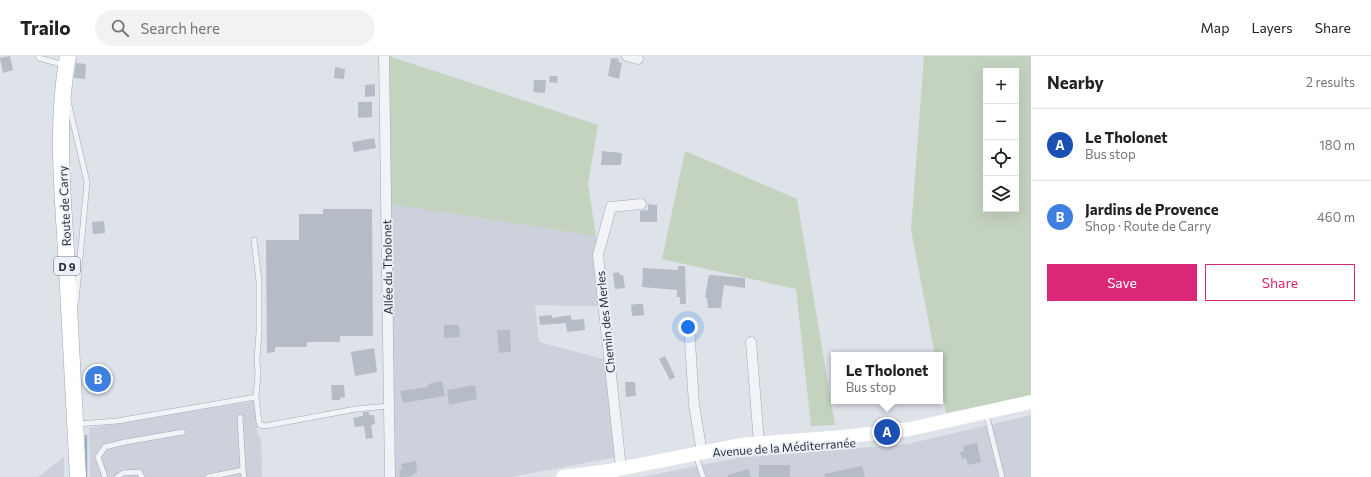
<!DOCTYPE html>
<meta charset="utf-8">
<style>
body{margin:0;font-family:Commissioner,sans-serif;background:#f2f2f2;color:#202124}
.controls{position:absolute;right:12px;top:12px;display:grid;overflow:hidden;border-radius:0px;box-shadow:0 4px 16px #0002}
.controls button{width:36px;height:36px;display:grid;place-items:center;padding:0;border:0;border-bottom:1px solid #e0e0e0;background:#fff;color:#202124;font:20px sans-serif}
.you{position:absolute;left:688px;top:271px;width:14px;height:14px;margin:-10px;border:3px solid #fff;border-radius:50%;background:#1a73e8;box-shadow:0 0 0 6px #1a73e833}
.badge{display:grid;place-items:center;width:26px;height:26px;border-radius:50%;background:#db2777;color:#fff;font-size:13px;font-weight:700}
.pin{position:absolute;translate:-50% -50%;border:2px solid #fff;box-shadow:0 1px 4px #0006}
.popup{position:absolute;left:831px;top:296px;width:112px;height:52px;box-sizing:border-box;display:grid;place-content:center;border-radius:0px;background:#fff;filter:drop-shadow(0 1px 3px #0005);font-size:13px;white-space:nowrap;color:#757577}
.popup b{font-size:15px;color:#202124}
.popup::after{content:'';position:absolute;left:50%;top:100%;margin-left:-8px;border:8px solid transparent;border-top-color:#fff}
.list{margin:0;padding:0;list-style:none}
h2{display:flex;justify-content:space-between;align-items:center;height:52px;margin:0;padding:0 16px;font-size:17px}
h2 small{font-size:13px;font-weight:400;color:#757577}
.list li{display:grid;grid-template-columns:26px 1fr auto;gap:12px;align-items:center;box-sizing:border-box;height:72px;padding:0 16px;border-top:1px solid #e0e0e0}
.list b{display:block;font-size:15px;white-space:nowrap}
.list p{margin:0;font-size:13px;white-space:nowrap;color:#757577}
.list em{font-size:13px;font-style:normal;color:#757577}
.actions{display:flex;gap:8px;padding:12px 16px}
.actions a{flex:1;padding:9px 0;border:1px solid #db2777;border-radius:0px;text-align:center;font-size:14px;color:#db2777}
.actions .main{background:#db2777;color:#fff}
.icon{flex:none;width:22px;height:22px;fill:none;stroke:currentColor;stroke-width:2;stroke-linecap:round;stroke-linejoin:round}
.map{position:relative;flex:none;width:1031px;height:421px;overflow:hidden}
header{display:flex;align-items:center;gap:24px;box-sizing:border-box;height:56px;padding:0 20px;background:#fff;border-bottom:1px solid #e0e0e0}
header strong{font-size:19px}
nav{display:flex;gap:22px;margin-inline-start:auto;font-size:14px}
.search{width:280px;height:36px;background:#f2f2f2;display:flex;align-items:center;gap:10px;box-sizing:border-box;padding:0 14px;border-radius:22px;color:#757577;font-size:15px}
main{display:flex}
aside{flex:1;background:#fff}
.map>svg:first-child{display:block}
</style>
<header>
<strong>Trailo</strong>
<div class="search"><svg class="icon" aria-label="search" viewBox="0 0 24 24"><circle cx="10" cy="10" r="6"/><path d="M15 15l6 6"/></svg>Search here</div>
<nav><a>Map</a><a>Layers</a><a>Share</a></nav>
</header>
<main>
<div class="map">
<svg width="1031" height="421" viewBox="0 0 1031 421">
<rect width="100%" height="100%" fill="#dee2e9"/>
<path fill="#ccd1db" d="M386,147L596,180L599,250L535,249L539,286L607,304L617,401L511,421H392Z
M255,345L257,376L261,383L262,421H90L89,372Z
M1031,359V421H642L738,402L908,388Z
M64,401V421H38Z"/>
<path fill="#c4d3bf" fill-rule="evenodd" d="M389,0L598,69L588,128L596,180L391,148Z
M924,0H1031V340L946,357L940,326V299H935L911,174ZM986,15H1016V153H986Z
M685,95L797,143L835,369L811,370L796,233L662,203Z"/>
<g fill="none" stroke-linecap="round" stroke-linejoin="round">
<path stroke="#97b0cb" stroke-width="2.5" d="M86,380V421"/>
</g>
<path fill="#b5bcc6" d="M10,0L13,14L3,17L0,2Z
M611,2L619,3L618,6L622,7L619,23L608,20Z
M76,7L86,8L85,23L74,22Z
M335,11L345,13L344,23L334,22Z
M550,20H558L557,27L549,26Z
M534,24H546L545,37L533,36Z
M375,28V40L365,41V29Z
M358,46H372V61L358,62Z
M374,82L376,92L354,96L352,86Z
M602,95L622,97L621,109H601Z
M648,148L657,149V166H640V155L648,154Z
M323,153H372L373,280H340V286H307V291H275V296L267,297L266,184H299V158H323Z
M104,165L105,177L93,178L92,166Z
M678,210H685L686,248H680V241H677V234L642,231L643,212L678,214Z
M619,216L620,219H623L625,232L615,233L613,217Z
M709,219L745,222V232L724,229L721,252H708L707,242L705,241Z
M636,248H643L644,259L632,260L631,249Z
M552,259V262L571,259V263L574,264L584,263L585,274L567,276L566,267L540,269L539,260Z
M444,269H459L460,281L444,282Z
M497,274H510L511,296L499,297Z
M374,292L377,316L355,320L351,296Z
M665,300L675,321L670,324L659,303Z
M442,325L445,340L403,347L400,335L428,331V328Z
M625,326H635L636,340L626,341Z
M331,329H344L345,341L340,342V344H332Z
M475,329L477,343L449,349L447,334Z
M363,356H369V359H374L375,368L371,369L373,382L366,383L364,370L355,371L353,362L363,360Z
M977,387L981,406L968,409L966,402L962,403L960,396L964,395L963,390Z
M416,405L417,417L412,418L413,420L400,421L399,414H402L401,408Z
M759,409H790V421H759Z
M862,410L865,421H825L824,418Z
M748,413L751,421H728V419Z"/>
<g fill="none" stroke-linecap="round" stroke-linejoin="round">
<g stroke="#a3a9b3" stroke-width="6">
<path id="service" d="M38,0L39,2L65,9
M68,45L87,126L76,246
M254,184L259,225V276L257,304L258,318L256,341
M986,357L1002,421
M240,361L243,414
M78,368L117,365L256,341L259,366L260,369L265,370L356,353L389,350
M696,399L703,421
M105,421L98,401L105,391L125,386L183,376
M117,421L123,417L139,416L142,421
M208,421L243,414L244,421"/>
</g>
<g stroke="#a3a9b3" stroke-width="11">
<path id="minor" d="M384,0L390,421
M627,0L638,3
M689,269L694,349L702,397
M751,286L759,387
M621,412L598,199L611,151L641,148"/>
</g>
<g stroke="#9da7b5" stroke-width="17">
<path id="primary" d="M68,0C56,64 62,129 66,194C70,269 74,345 78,421"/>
</g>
<use href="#service" stroke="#f1f3f7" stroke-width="5"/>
<use href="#minor" stroke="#f1f3f7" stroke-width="10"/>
<path stroke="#fff" stroke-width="14" d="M563,421L609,415L740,389L843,381L910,373L1031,346"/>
<use href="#primary" stroke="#fff" stroke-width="16"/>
</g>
<g text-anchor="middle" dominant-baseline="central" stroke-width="3.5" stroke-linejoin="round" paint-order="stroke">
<rect fill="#eef1f6" stroke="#626a77" stroke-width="1" x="54" y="201" width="26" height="18" rx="3"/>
<g font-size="11" font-weight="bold" fill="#263041">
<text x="67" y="210">D 9</text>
</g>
<g font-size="12" fill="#263041" stroke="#eef1f6">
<text transform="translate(64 150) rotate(-93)">Route de Carry</text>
<text transform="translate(387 211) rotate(-91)">Allée du Tholonet</text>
<text transform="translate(605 266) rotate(-96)">Chemin des Merles</text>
<text transform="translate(784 391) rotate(-4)">Avenue de la Méditerranée</text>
</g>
</g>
</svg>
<div class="controls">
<button>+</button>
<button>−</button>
<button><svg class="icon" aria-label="locate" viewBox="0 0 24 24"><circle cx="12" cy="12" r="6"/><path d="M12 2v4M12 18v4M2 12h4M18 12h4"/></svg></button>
<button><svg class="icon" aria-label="layers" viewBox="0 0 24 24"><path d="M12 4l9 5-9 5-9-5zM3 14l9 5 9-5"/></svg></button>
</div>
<div class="you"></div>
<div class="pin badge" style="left:887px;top:376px;background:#1a4fb4">A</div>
<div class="popup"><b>Le Tholonet</b>Bus stop</div>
<div class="pin badge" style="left:98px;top:323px;background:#3f7fe0">B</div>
</div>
<aside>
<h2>Nearby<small>2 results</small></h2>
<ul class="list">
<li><span class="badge" style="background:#1a4fb4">A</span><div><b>Le Tholonet</b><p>Bus stop</p></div><em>180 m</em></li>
<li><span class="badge" style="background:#3f7fe0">B</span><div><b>Jardins de Provence</b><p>Shop · Route de Carry</p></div><em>460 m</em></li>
</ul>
<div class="actions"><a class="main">Save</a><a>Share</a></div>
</aside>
</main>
